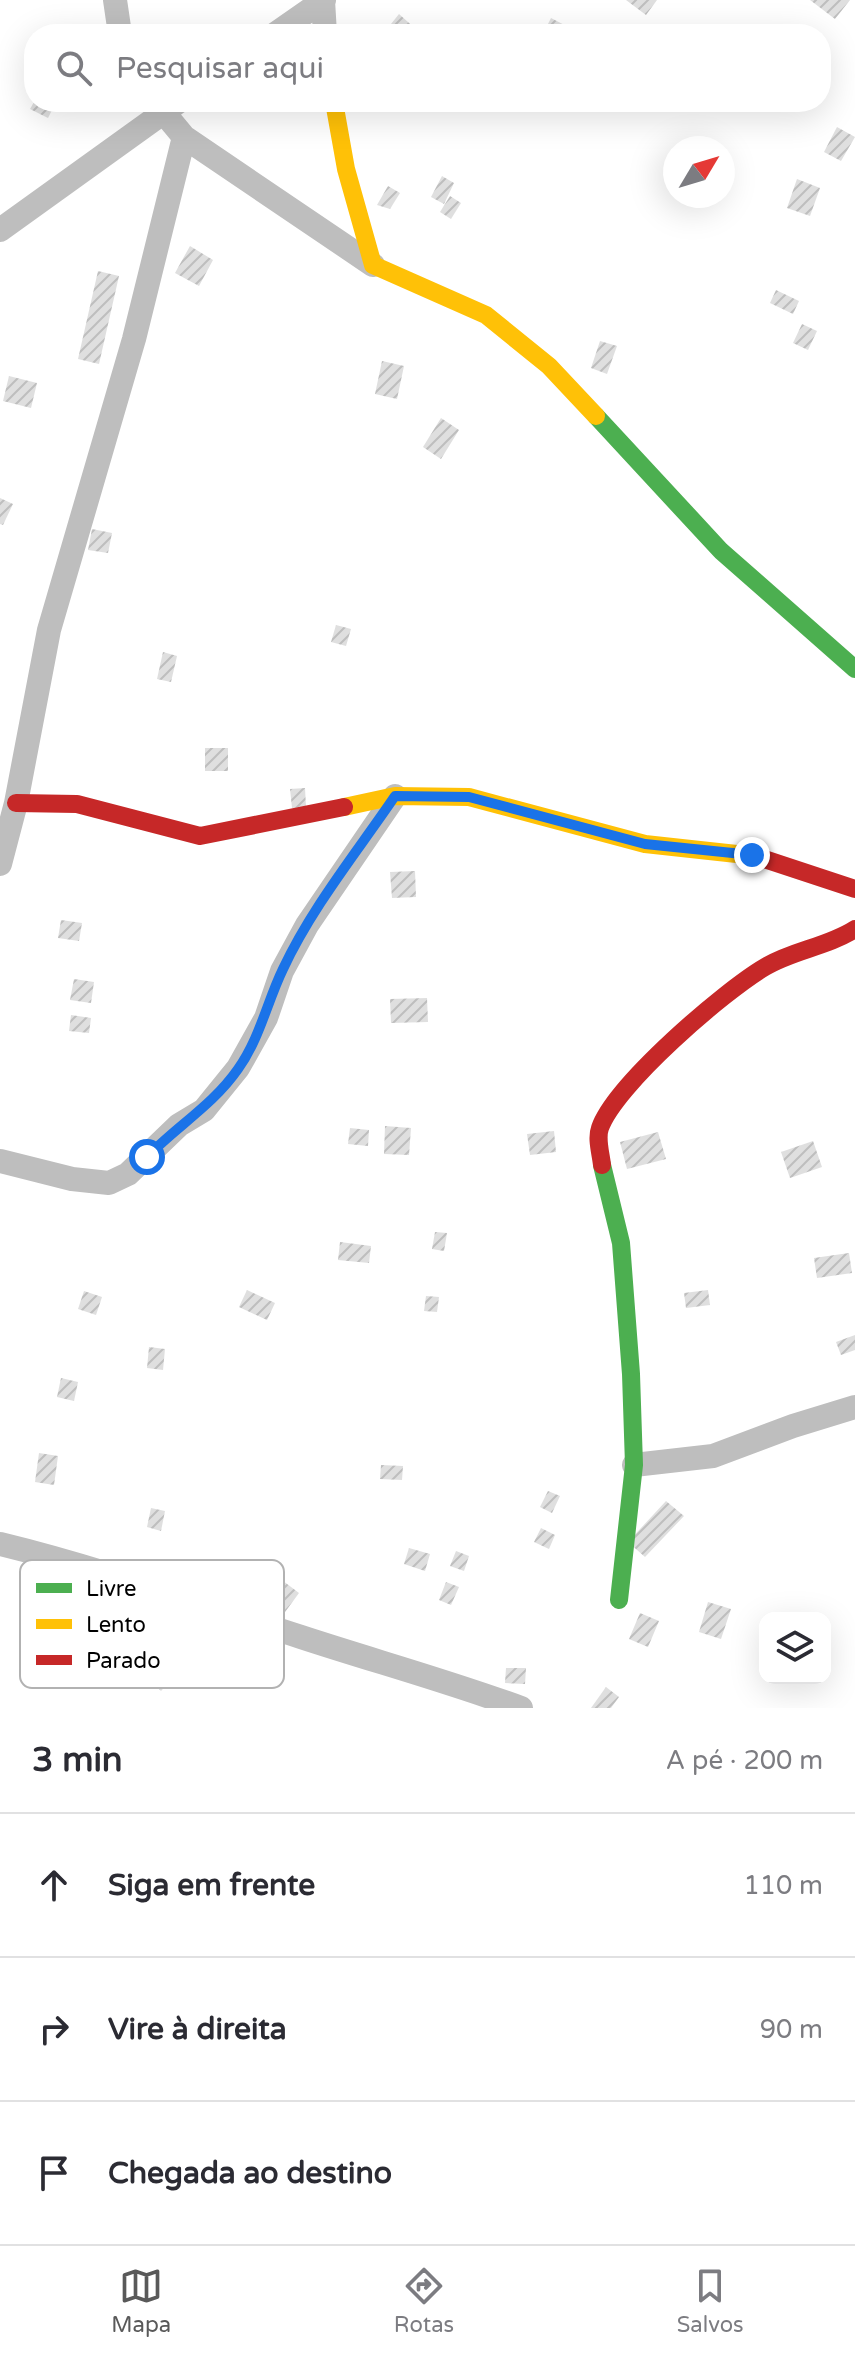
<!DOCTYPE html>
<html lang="pt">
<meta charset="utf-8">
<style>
body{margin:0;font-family:"Varela Round",sans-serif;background:#f7f7f7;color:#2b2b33}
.controls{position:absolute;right:24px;bottom:24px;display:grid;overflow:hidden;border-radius:16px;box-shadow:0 8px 32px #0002}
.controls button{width:72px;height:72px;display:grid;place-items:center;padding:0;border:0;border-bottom:2px solid #e1e1e2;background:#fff;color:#2b2b33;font:40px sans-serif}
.compass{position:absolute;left:663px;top:136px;width:72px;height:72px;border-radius:50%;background:#fff;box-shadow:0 8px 32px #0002;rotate:52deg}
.stop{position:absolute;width:24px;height:24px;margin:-18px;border:6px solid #1a73e8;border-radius:50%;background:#fff}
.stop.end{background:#1a73e8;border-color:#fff;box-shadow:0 2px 8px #0008}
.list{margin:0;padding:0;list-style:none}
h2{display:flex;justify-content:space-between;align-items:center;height:104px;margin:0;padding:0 32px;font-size:34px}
h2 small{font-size:26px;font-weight:400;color:#7c7c81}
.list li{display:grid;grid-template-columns:52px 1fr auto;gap:24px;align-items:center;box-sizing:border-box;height:144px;padding:0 32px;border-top:2px solid #e1e1e2}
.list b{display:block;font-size:30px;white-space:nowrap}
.list em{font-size:26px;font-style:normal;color:#7c7c81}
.icon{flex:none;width:44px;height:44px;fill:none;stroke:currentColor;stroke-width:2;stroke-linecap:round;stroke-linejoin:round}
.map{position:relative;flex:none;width:855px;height:1708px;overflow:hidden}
.search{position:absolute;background:#fff;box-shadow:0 8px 32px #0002;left:24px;right:24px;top:24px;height:88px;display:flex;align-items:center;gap:20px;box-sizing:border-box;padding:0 28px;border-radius:32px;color:#7c7c81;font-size:30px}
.sheet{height:536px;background:#fff}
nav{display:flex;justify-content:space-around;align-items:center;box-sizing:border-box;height:112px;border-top:2px solid #e1e1e2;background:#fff;font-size:22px;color:#7c7c81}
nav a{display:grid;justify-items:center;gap:4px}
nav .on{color:#595959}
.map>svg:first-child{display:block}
</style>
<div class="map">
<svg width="855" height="1708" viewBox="0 0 855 1708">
<defs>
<pattern id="building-hatch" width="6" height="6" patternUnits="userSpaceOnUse" patternTransform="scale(2)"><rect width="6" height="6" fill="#dfdfdf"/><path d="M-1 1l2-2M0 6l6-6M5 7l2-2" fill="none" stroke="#bebebe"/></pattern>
</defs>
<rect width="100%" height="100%" fill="#fff"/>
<path fill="url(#building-hatch)" d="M626,0H657L646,15Z
M810,0H850L835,19Z
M399,14L418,31L416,34H383Z
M551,18L572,29L569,34H543Z
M34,102H56L48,118L30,109Z
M837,127L855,137L841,161L824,152Z
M442,176L454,183L444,204L431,197Z
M797,179L820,188L810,216L787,208Z
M388,186L400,193L390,209L377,205Z
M450,196L461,203L451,219L440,212Z
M190,246L213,260L199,286L175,273Z
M98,271L119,276L99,364L78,359Z
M776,290L799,301L793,314L770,303Z
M802,324L817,331L808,350L793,343Z
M600,341L617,346L607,374L591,368Z
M382,361L404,366L397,399L375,394Z
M9,376L37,383L31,408L3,401Z
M441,418L459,430L441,459L423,447Z
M0,498L13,504L3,525L0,524Z
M92,529L112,533L108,553L88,550Z
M336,625L351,629L346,646L331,642Z
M163,652L177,656L171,682L157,679Z
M205,748H228V771H205Z
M305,788L306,807L292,808L290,789Z
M415,871L416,897L392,898L390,872Z
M61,920L82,923L79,941L58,938Z
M74,979L94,982L91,1003L70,1000Z
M427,998L428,1022L391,1023L390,999Z
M71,1015L91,1018L89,1033L69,1031Z
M385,1126L411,1128L409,1155L384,1154Z
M350,1128L369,1130L368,1146L348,1144Z
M554,1131L556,1152L530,1155L527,1134Z
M658,1132L666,1159L627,1169L620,1142Z
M813,1141L822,1167L790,1178L781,1152Z
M435,1232L447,1233L444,1251L432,1249Z
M340,1242L371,1246L369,1263L338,1260Z
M849,1253L852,1273L817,1278L814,1258Z
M247,1290L275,1303L267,1320L239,1307Z
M708,1290L710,1305L686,1308L684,1293Z
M84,1291L102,1297L96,1315L78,1309Z
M426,1296L439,1297L437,1312L424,1311Z
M855,1335V1350L841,1355L836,1342Z
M149,1347L165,1349L163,1370L147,1368Z
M61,1378L78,1382L74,1401L57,1397Z
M39,1453L58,1456L54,1485L35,1482Z
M381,1465L403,1466L402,1480L380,1479Z
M548,1491L560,1496L552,1513L540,1507Z
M666,1501L684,1516L645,1557L628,1542Z
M151,1508L165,1511L161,1531L147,1527Z
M541,1528L555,1535L549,1549L534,1542Z
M409,1548L430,1554L425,1571L404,1564Z
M456,1551L469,1556L464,1571L450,1566Z
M266,1568L299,1593L277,1623L244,1598Z
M446,1582L459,1587L451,1605L439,1600Z
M708,1602L731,1609L721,1639L699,1632Z
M640,1613L659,1621L648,1647L629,1639Z
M159,1662L174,1677L161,1691L146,1676Z
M506,1668H526L525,1684L505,1683Z
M606,1687L619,1697L611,1708H591Z"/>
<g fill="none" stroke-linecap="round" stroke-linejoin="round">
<path stroke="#bebebe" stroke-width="24" d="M115,0L120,34
M323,0L325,34
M275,34L324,0
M155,102L184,137L373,265
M0,230L178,102
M0,864L16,803L49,630L134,339L184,137
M0,1161L72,1179L109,1183L128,1174L179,1125L204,1110L238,1068L266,1018L282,971L307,925L395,796
M634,1465L713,1456L793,1426L855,1407
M0,1544C103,1569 201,1605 301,1637C374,1661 448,1681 521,1708"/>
<path stroke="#4caf50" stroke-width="18" d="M596,416L721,551L855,669
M602,1165L621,1243L631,1374L634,1465L619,1600"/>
<path stroke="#ffc107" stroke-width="18" d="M334,102L346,169L373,265L486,315L549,366L596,416
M344,807L395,796L469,797L645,844L755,856"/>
<path stroke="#c62828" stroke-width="18" d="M16,803L77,804L200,836L344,807
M755,856L855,889
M602,1165C601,1154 596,1139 600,1128C615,1085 724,991 765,967C793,950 827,947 855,929"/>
</g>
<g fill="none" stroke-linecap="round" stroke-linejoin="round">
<path stroke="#1a73e8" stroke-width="10" d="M147,1157C177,1126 213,1105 238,1069C260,1038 267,1002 283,969C312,907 357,852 395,796L469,797L645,844L752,855"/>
</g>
<rect x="20" y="1560" width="264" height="128" rx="12" fill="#fff" stroke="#b2b2b2" stroke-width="2"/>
<rect x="36" y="1583" width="36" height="10" fill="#4caf50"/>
<rect x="36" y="1619" width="36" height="10" fill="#ffc107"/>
<rect x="36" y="1655" width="36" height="10" fill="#c62828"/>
<g font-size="22" fill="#000">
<text x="86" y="1596">Livre</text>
<text x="86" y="1632">Lento</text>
<text x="86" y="1668">Parado</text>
</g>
</svg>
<div class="controls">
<button><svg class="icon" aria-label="layers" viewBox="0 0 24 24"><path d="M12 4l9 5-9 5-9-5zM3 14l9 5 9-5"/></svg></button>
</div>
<svg class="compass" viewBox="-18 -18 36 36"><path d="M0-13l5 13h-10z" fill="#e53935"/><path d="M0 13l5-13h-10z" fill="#7c7c81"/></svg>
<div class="stop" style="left:147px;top:1157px"></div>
<div class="stop end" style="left:752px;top:855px"></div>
<div class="search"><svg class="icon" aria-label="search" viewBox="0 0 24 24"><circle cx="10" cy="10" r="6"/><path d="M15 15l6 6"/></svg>Pesquisar aqui</div>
</div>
<section class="sheet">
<h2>3 min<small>A pé · 200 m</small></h2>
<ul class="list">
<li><svg class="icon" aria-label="ahead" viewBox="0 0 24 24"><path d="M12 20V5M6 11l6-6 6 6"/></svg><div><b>Siga em frente</b></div><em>110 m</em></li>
<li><svg class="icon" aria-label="right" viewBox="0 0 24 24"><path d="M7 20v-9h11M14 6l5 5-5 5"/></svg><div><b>Vire à direita</b></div><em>90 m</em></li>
<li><svg class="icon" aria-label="arrive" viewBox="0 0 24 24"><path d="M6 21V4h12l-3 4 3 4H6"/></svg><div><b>Chegada ao destino</b></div></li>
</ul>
</section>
<nav>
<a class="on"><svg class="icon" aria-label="map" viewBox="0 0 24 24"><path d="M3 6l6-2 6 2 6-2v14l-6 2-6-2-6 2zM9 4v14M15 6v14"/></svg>Mapa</a>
<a><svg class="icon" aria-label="directions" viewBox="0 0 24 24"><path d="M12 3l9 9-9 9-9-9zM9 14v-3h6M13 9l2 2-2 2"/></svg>Rotas</a>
<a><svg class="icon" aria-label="saved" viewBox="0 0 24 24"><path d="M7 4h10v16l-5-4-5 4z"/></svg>Salvos</a>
</nav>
